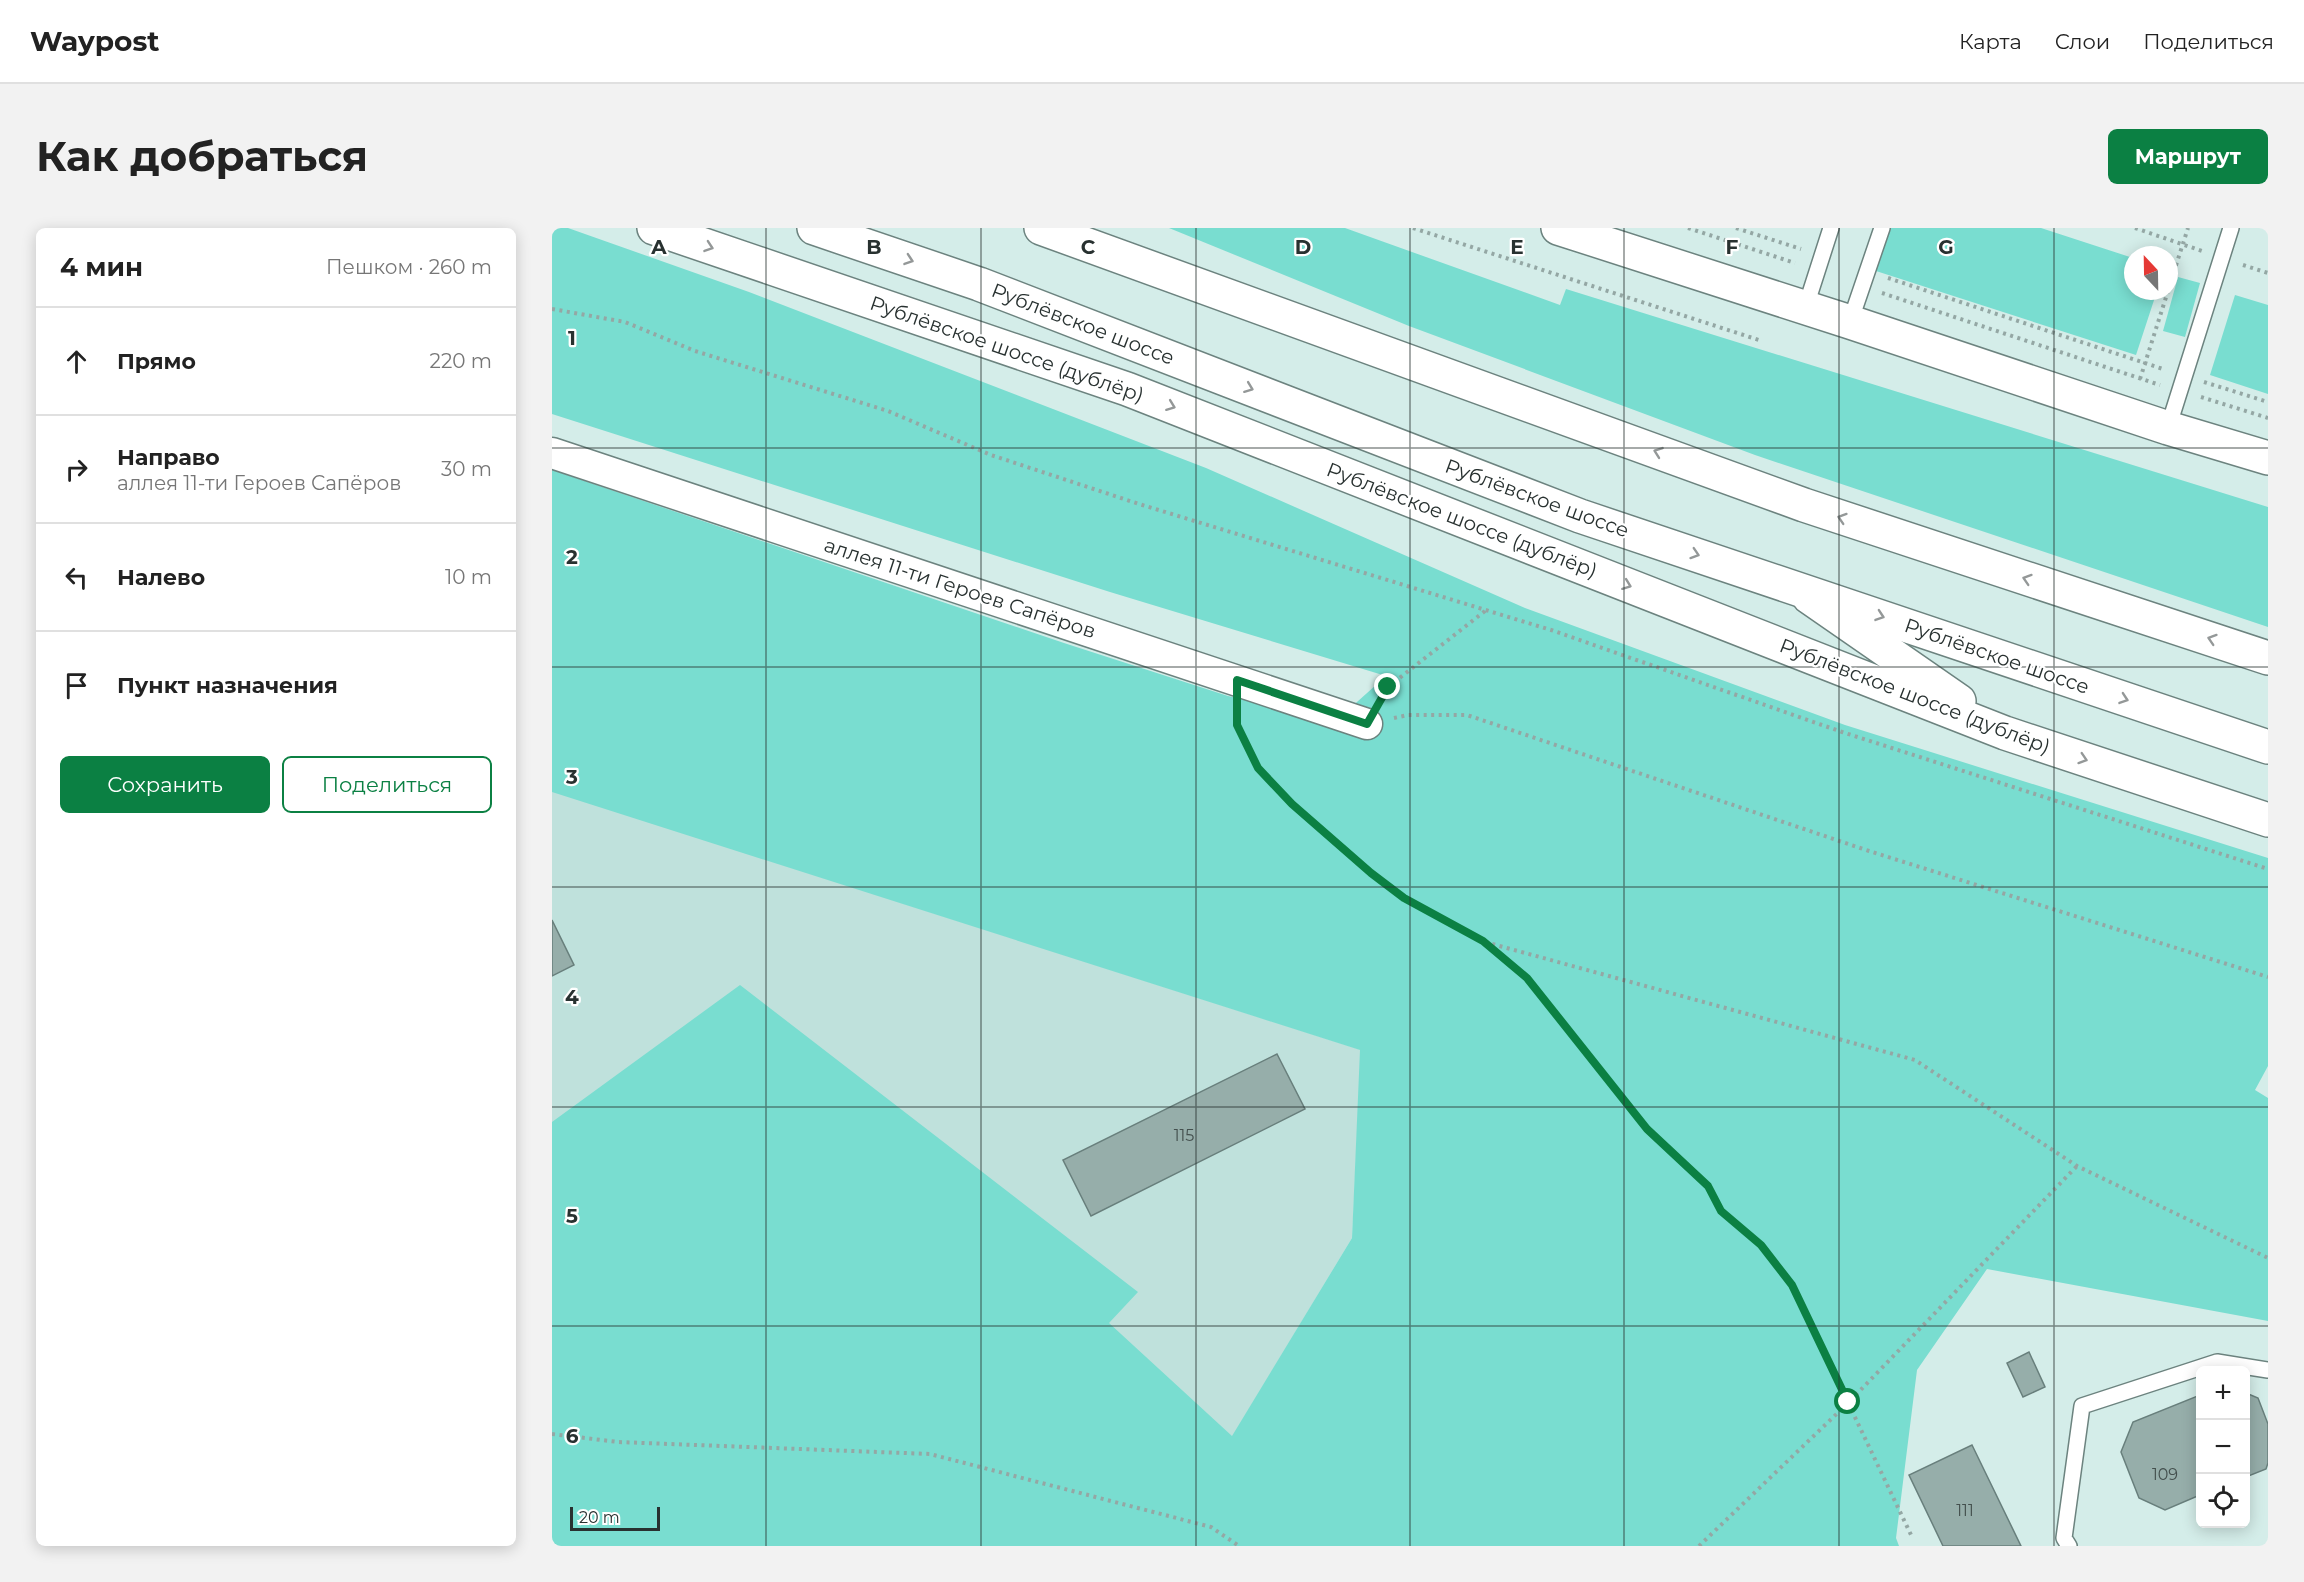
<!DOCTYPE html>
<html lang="ru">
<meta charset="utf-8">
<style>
body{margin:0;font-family:Montserrat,sans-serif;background:#f2f2f2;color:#222}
.controls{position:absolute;right:18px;bottom:18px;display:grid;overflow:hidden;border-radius:9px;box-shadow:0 3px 15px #0003}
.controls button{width:54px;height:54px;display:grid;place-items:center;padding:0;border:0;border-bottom:2px solid #e0e0e0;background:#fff;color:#222;font:30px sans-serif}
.compass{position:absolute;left:1572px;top:18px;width:54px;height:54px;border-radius:50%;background:#fff;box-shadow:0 3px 15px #0003;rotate:338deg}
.scale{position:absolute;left:18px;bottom:15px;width:90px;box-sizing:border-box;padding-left:6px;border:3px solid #283130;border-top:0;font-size:16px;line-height:21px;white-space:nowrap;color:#283130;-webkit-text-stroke:4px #fff;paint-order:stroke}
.stop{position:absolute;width:18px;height:18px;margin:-14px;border:4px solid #0b8043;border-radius:50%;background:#fff}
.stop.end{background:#0b8043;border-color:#fff;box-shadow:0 2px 6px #0008}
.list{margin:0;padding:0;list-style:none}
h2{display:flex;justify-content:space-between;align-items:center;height:78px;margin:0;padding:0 24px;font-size:26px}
h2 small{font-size:20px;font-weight:400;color:#767676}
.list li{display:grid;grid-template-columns:39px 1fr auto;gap:18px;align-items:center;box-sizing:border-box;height:108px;padding:0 24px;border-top:2px solid #e0e0e0}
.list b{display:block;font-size:22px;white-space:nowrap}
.list p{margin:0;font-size:20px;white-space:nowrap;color:#767676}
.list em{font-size:20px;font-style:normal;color:#767676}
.actions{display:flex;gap:12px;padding:18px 24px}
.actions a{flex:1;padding:14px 0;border:2px solid #0b8043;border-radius:9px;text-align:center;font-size:21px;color:#0b8043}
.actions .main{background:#0b8043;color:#fff}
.icon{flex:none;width:33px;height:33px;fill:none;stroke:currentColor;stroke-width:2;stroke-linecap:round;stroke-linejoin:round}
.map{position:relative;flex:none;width:1716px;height:1318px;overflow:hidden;border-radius:9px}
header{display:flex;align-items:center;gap:36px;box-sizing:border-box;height:84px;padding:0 30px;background:#fff;border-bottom:2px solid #e0e0e0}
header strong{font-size:28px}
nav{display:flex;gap:33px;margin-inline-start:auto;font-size:21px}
.intro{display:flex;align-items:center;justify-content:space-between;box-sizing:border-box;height:144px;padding:0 36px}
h1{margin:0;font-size:42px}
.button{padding:15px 27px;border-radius:9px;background:#0b8043;color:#fff;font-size:21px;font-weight:700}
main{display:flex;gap:36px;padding:0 36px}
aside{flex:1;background:#fff;border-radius:9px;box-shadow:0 3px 15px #0003}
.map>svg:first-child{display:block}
</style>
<header>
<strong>Waypost</strong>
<nav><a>Карта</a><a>Слои</a><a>Поделиться</a></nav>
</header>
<div class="intro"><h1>Как добраться</h1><a class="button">Маршрут</a></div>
<main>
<aside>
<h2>4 мин<small>Пешком · 260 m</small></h2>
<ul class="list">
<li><svg class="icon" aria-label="ahead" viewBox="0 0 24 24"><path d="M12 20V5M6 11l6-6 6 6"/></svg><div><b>Прямо</b></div><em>220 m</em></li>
<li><svg class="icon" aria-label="right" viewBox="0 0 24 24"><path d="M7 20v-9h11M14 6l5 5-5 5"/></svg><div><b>Направо</b><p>аллея 11-ти Героев Сапёров</p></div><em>30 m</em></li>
<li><svg class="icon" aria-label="left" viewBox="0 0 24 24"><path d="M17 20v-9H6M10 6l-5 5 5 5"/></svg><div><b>Налево</b></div><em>10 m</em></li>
<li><svg class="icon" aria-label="arrive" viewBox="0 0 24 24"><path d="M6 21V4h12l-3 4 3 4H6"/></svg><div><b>Пункт назначения</b></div></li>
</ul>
<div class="actions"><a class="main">Сохранить</a><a>Поделиться</a></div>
</aside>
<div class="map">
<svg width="1716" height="1318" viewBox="0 0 1716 1318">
<rect width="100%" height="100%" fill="#d4ede9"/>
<path fill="#bfe1dc" d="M0,563L809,822L800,1010L680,1209L0,1133Z"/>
<path fill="#79ddd0" d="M0,0H16L197,64L654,240L973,380L1293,497L1716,630V838L1703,862L1716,870V1093L1435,1041L1365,1142L1344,1310L1347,1318H0V894L188,757L586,1064L557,1095L680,1208L800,1010L808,822L0,564V242L512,415L676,468L786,491L834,448L558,364L0,186Z
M617,0H793L1008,77L1014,61L1716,279V399L1203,227L857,98Z
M1338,0H1489L1581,30V63H1605L1584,127L1324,43Z
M1626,49L1648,55L1633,109L1611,103Z
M1683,67L1716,77V166L1658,147Z"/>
<path fill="#96aeaa" stroke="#687f7c" stroke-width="1.5" d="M0,692L22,737L0,748Z
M725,826L753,881L539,988L511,932Z
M1477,1124L1493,1159L1471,1169L1455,1135Z
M1694,1165L1706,1170L1716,1196V1235L1714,1241L1694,1249Z
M1648,1167V1267L1613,1282L1587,1270L1569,1224L1581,1194Z
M1420,1217L1469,1318H1391L1357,1247Z"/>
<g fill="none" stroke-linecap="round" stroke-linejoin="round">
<g stroke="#6c837f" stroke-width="18">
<path id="service" d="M1253,81L1279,0
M1298,94L1330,0
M1616,200L1679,0
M1517,1318L1512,1310L1530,1178L1665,1134L1716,1142"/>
</g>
<g stroke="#6c837f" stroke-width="33">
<path id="minor" d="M0,225L815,496"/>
</g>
<g stroke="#6c837f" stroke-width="36">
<path id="secondary" d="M102,0L575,161L1453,505L1716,592
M1006,0L1298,94L1616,200L1716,230
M1257,369L1407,473"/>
</g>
<g stroke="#6c837f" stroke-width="36">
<path id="primary" d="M262,0L427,56L1028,288L1716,519
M489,0L1252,277L1716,430"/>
</g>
<path stroke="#94a7a4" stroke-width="4" stroke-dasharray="3 4.5" stroke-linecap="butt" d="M861,0L1207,112
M1136,0L1243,35
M1184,0L1249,21
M1583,0L1650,23
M1691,37L1716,45
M1336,50L1611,141
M1617,59L1636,0
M1330,65L1608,157
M0,81L73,94L143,123L336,183L439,227L587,276L999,402L1290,504L1716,641
M1588,151L1616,63
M1652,154L1716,174
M1649,169L1716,190
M829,472L836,459L933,383
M685,482V497L706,540L739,576L819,645L852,670L931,713L975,750L1094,901L1156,958L1169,983L1209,1017L1240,1057L1360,1309
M842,490L856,487H915L1317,623L1716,749
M933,714L1363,832L1525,938L1716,1030
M0,1206L66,1214L378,1226L659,1299L687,1318
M1147,1318L1296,1175L1525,938"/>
<use href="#service" stroke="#fff" stroke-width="15"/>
<use href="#minor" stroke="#fff" stroke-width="30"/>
<use href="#secondary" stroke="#fff" stroke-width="33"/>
<use href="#primary" stroke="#fff" stroke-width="33"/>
</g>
<defs><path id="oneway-chevron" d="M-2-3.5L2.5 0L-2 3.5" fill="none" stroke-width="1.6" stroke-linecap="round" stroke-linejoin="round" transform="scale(1.5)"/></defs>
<g stroke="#949898">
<use href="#oneway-chevron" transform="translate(157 19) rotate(19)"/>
<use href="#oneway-chevron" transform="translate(357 32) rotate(19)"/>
<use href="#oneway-chevron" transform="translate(697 160) rotate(21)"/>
<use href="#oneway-chevron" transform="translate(619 178) rotate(21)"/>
<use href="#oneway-chevron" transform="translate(1106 224) rotate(-160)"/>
<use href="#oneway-chevron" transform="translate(1290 290) rotate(-162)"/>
<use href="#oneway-chevron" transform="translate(1143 326) rotate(18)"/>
<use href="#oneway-chevron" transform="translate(1475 351) rotate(-162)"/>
<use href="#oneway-chevron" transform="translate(1075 357) rotate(21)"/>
<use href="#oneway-chevron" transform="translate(1328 388) rotate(19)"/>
<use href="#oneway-chevron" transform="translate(1660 411) rotate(-162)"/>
<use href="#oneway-chevron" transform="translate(1572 471) rotate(19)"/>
<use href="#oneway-chevron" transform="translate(1531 531) rotate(18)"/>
</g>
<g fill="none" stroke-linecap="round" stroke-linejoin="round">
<path stroke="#0b8043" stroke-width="8" d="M836,459L815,496L685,452V497L706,540L740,576L819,645L852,670L931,713L975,750L1095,901L1156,958L1169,983L1209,1017L1240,1057L1296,1174"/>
</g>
<path fill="none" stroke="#283130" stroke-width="1.5" stroke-opacity="0.55" d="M214,0V1318M429,0V1318M644,0V1318M858,0V1318M1072,0V1318M1287,0V1318M1502,0V1318M0,220H1716M0,439H1716M0,659H1716M0,879H1716M0,1098H1716"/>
<g text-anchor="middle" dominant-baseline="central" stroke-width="4.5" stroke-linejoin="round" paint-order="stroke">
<g font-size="16" fill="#44504e">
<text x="632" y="907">115</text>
<text x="1613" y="1246">109</text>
<text x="1413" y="1282">111</text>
</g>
<g font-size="20" fill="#283130" stroke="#fff">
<text transform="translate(531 96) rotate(21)">Рублёвское шоссе</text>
<text transform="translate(455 121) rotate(19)">Рублёвское шоссе (дублёр)</text>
<text transform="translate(985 270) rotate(20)">Рублёвское шоссе</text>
<text transform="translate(910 292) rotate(21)">Рублёвское шоссе (дублёр)</text>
<text transform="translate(408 360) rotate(18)">аллея 11-ти Героев Сапёров</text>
<text transform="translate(1445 428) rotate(19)">Рублёвское шоссе</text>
<text transform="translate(1363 468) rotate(21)">Рублёвское шоссе (дублёр)</text>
</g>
</g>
<g font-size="20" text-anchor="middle" font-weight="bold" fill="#283130" stroke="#fff" stroke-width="4.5" stroke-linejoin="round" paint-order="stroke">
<text x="107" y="26">A</text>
<text x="322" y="26">B</text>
<text x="536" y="26">C</text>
<text x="751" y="26">D</text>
<text x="965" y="26">E</text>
<text x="1180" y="26">F</text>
<text x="1394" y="26">G</text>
<text x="20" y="117">1</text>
<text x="20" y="336">2</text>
<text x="20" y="556">3</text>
<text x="20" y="776">4</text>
<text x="20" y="995">5</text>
<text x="20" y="1215">6</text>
</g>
</svg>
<div class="controls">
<button>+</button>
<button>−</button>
<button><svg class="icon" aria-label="locate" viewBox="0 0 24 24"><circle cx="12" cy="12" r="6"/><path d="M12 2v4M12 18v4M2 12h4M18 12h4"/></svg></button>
</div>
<svg class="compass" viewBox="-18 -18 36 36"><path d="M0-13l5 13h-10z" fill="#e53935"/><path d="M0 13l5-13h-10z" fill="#767676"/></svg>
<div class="scale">20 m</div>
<div class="stop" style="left:1296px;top:1174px"></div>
<div class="stop end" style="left:836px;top:459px"></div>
</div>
</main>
